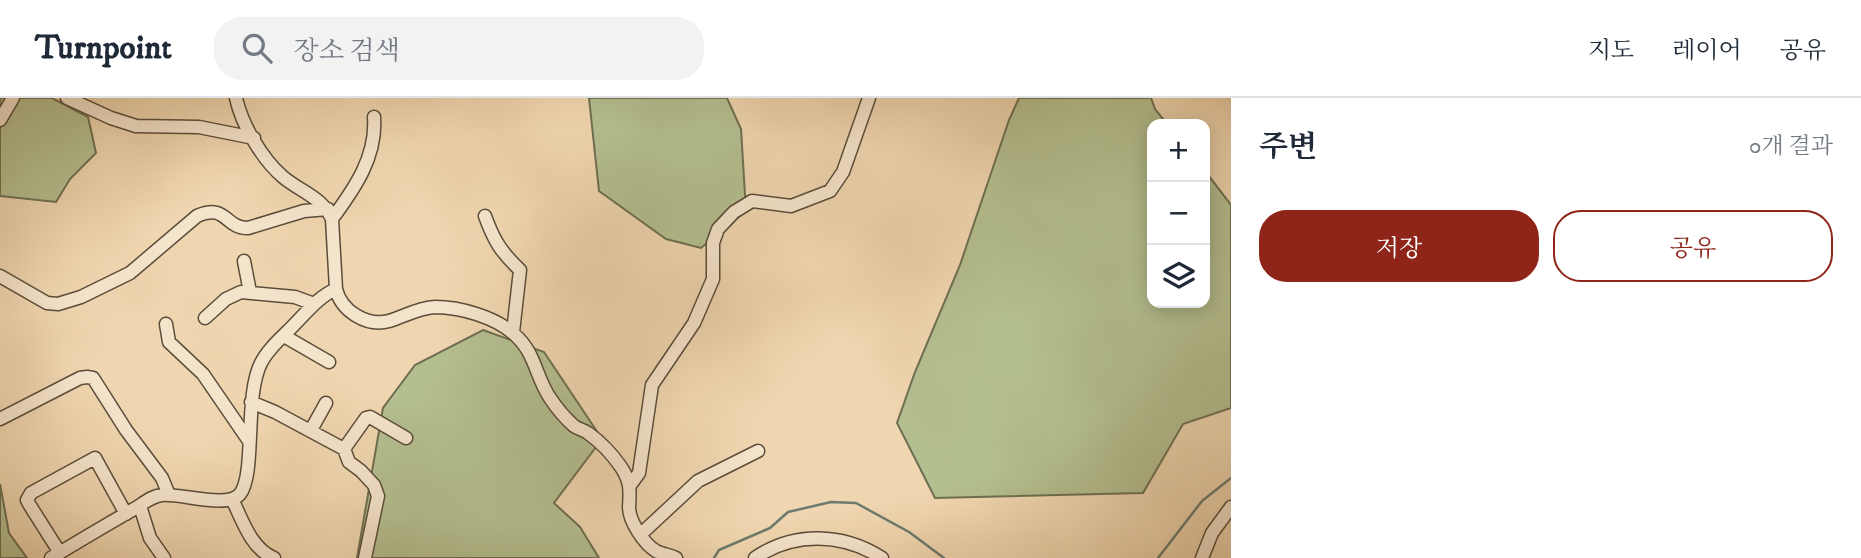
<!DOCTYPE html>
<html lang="ko">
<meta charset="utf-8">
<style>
body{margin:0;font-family:"IM FELL DW Pica","Noto Serif KR",serif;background:#f2f2f3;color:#1f2937}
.controls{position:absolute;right:21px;top:21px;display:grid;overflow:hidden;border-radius:14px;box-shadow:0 4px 18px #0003}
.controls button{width:63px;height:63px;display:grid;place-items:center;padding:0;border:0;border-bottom:2px solid #e0e1e3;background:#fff;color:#1f2937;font:35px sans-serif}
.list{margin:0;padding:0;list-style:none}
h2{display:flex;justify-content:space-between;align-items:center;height:91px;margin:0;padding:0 28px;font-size:30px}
h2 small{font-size:23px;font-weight:400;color:#747a83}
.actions{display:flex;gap:14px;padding:21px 28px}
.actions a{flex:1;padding:16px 0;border:2px solid #8f2418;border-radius:28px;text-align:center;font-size:24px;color:#8f2418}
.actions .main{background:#8f2418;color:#fff}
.icon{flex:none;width:38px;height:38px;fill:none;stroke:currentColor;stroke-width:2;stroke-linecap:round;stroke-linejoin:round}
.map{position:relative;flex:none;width:1231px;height:460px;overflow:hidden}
header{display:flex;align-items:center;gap:42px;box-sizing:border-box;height:98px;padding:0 35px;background:#fff;border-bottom:2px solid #e0e1e3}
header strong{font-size:33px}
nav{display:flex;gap:38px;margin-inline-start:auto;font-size:24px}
.search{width:490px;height:63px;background:#f2f2f3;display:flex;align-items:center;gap:18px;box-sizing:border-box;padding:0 24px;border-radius:28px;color:#747a83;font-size:26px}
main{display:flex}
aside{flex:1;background:#fff}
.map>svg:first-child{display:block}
</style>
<header>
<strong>Turnpoint</strong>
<div class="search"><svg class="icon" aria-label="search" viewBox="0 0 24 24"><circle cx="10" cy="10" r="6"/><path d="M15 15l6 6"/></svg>장소 검색</div>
<nav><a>지도</a><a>레이어</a><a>공유</a></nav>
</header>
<main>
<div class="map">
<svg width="1231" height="460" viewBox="0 0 1231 460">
<rect width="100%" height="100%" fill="#f0d6b0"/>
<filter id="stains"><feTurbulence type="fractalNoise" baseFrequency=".00286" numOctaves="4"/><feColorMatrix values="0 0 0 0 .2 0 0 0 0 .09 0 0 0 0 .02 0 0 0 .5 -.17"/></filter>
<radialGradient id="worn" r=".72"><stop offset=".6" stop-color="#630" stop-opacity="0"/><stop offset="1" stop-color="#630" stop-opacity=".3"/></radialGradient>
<path fill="#b4bf90" stroke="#6e6f52" stroke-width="2" d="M0,0H52L88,19L96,55L70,81L56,104L0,98Z
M589,0H727L741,31L746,113L701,150L666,141L599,93Z
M1019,0H1151L1155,11L1167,26H1152V205H1205V73L1231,107V310L1183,326L1143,395L935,400L897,325L915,274L960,167L1009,22Z
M483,232L544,254L602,341L554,405L580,429L599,460H357L383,310L415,267Z
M0,386L9,435L27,460H0Z"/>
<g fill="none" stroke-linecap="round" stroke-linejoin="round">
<path stroke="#6c7b6f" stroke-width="2.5" d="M714,460L719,452L770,430L788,414L831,404L856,405L909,434L944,460
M1158,460L1202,403L1231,380"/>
<g stroke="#5a4d3a" stroke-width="15">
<path id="minor" d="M67,0L111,20L136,28L199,29L254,40
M236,0C242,27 262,61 283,79C301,94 322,99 332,121L336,191C341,213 367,229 389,223C405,218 418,210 435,209C460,209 495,219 514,236C536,255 535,278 550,300C556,309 566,321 574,328C578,331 584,332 588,335C602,345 612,356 621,369C631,384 630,393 629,409C629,423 644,446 656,453C661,456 670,457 676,460
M0,22L13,0
M485,118C494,143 501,154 520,172L513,234
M332,121C355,90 377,58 374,19
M244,163L250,194
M0,178L47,205L58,206L81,199L130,175L197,118C227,105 224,130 248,130L304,113L328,111
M205,220L226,201L241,194L295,199L314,206
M166,226L169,244L203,276L249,343
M284,238L329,264
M251,304L275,314L344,351L349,364L361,373L374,387L378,398L365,460
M0,321L80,280L87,279L93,280L126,332L162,380L169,397
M311,332L326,305
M344,351L366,320L370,319L406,340
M631,386L639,375L652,287L694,225L713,181V145L718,131L734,114L752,103L791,108L830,93L843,74L869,0
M232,401C242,421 251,451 274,460
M140,408L150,440L164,460
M641,436L698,383L758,353
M60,455L29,406L27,402L31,395L95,360L126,416
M51,460C79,443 106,427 134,411C143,406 151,398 162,397C180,395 228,411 240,396C256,376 244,298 261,265C268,251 281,240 292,229C306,215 318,199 336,191
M755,460C794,433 843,435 882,460
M1202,460L1212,435L1231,409"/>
</g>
<use href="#minor" stroke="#f5e4cc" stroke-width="12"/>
</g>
<rect width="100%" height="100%" filter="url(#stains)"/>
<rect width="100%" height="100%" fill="url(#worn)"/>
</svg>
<div class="controls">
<button>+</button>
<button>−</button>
<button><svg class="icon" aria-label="layers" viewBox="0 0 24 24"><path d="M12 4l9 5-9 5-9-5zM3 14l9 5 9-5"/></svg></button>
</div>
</div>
<aside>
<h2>주변<small>0개 결과</small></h2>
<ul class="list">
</ul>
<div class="actions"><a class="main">저장</a><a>공유</a></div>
</aside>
</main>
